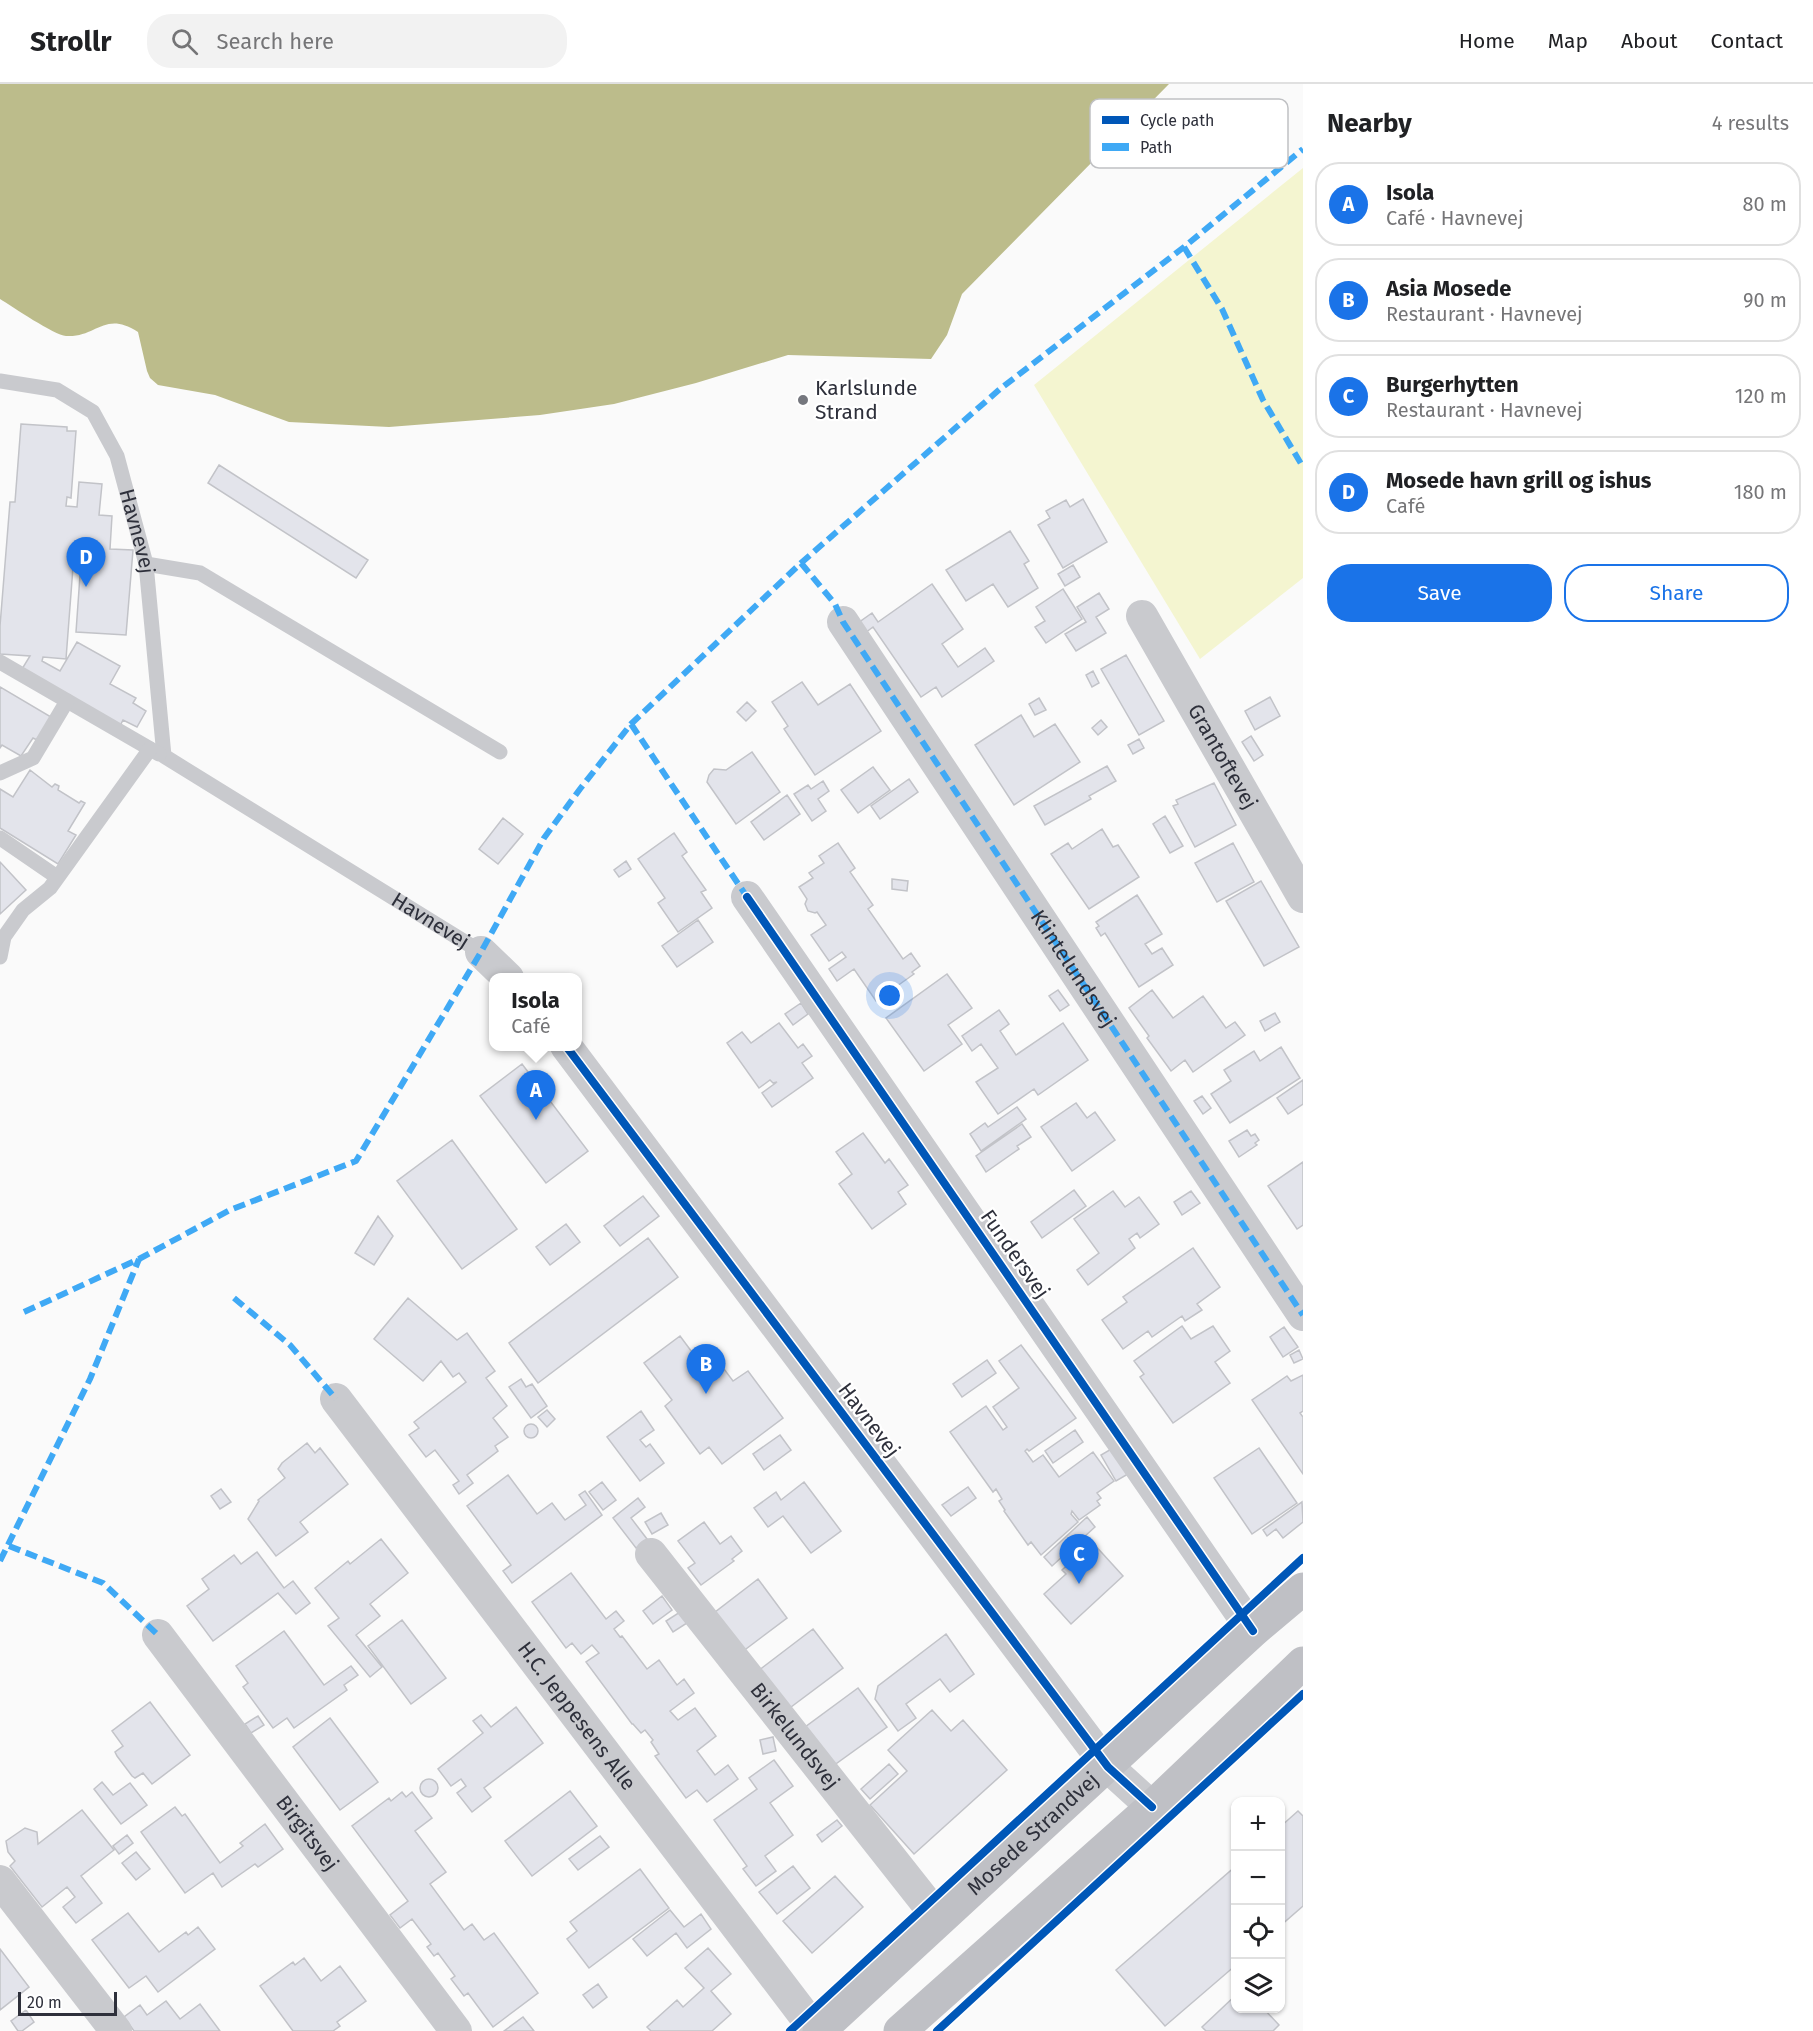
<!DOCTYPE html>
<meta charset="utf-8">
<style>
body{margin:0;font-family:"Fira Sans",sans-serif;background:#f2f2f2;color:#202124}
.controls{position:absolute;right:18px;bottom:18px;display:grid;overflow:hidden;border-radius:12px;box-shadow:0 2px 4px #0004}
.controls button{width:54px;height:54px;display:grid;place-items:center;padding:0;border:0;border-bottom:2px solid #e0e0e0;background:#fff;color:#202124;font:30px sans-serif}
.scale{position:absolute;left:18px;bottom:15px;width:99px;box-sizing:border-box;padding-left:6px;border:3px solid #2e303b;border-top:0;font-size:16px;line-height:21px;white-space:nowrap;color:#2e303b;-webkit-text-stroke:4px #fff;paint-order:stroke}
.you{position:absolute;left:890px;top:912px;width:21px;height:21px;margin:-15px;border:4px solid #fff;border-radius:50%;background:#1a73e8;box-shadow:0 0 0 9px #1a73e833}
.badge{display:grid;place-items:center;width:39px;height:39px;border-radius:50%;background:#1a73e8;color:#fff;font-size:20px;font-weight:700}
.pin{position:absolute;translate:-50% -50px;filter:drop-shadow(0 2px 3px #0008)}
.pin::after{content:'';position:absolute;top:32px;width:21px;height:18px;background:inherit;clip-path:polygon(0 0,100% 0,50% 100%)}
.popup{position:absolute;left:489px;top:889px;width:93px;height:78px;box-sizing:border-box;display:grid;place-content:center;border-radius:12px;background:#fff;filter:drop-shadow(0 2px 4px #0005);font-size:20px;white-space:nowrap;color:#757577}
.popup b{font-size:22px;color:#202124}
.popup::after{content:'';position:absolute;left:50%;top:100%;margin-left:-12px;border:12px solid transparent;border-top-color:#fff}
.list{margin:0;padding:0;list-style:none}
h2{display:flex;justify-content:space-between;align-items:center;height:78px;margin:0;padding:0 24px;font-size:26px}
h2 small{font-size:20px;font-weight:400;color:#757577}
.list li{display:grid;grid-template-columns:39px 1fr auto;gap:18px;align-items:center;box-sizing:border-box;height:84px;margin:0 12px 12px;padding:0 12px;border:2px solid #e0e0e0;border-radius:24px}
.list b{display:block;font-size:22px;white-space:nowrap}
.list p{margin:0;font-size:20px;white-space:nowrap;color:#757577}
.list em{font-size:20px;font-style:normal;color:#757577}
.actions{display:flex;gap:12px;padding:18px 24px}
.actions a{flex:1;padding:14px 0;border:2px solid #1a73e8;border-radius:24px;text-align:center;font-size:21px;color:#1a73e8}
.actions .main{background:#1a73e8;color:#fff}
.icon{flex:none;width:33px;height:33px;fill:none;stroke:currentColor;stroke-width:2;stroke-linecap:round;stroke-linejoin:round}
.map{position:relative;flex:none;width:1303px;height:1947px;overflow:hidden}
header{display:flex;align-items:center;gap:36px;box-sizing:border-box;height:84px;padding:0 30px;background:#fff;border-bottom:2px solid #e0e0e0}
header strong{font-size:28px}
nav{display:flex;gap:33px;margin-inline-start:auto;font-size:21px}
.search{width:420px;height:54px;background:#f2f2f2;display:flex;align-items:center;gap:15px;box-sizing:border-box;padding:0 21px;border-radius:24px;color:#757577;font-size:22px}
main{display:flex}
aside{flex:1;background:#fff}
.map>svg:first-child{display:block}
</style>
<header>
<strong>Strollr</strong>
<div class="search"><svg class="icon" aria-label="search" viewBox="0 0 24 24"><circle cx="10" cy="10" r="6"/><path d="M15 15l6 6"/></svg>Search here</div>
<nav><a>Home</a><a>Map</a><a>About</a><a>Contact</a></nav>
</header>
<main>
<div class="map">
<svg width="1303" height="1947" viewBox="0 0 1303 1947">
<rect width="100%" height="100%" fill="#fafafa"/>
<path fill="#f4f5d0" d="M1303,84V494L1200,575L1034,301Z"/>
<path fill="#bcbc8b" d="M0,0H1169L962,210L947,251L931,275L788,271L696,299L614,320L540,331L389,343L289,338L215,311L158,301L150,294L147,287L138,248C104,226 97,254 66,252C54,251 13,223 0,215Z"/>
<path fill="#e3e4eb" stroke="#c2c3c8" stroke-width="1.5" d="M21,340L67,343V347H76L71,414L67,413L66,422L77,423L79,398L102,400L99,431L112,432L110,465L133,466L126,551L76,548L82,463L97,464L98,459L75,457L66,575L43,573L42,577L60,587L77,558L120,582L110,600L136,614L133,619L146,627L137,643L123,636L120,642L22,585L30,572L0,570V542L10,418H15Z
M219,381L368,476L356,494L208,399Z
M1083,415L1107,458L1063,484L1038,441L1050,434L1046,427L1066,416L1070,423Z
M1010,447L1029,477L1024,480L1038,504L1008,523L993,500L966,517L946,486Z
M1073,481L1080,493L1065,502L1058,490Z
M932,500L963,545L942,560L958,583L985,564L994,577L942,613L936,603L921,613L873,543L865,549L858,539L872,529L878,538Z
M1063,505L1082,535L1046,559L1035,543L1045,537L1036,523Z
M1099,509L1109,525L1096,533L1106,549L1076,567L1065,550L1086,538L1077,523Z
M1126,571L1164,637L1139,651L1101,585Z
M1093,587L1099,599L1092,603L1086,591Z
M802,598L818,621L850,600L881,647L815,691L784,645L788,642L772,618Z
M0,603L51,633L37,656L33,654L21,672L2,661L0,664Z
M1270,613L1280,632L1255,646L1245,627Z
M1039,614L1046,626L1035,631L1029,620Z
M747,618L756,627L746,637L737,628Z
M1021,631L1034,653L1055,640L1080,678L1014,721L975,661Z
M1101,636L1107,643L1098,651L1092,644Z
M1251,652L1263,671L1254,677L1242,658Z
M1139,655L1144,664L1133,670L1128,661Z
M752,668L780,708L736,740L707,698L709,691L714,685L726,686Z
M1107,682L1116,697L1089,712L1091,715L1045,741L1034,722Z
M873,683L890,706L858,729L841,706Z
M30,686L52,703L55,700L59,702L58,706L79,719L81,717L85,719L68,747L76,751L58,780L0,744V705L13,713Z
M909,695L918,708L880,735L871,722Z
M823,697L829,707L818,715L826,727L812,737L794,710L808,701L811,705Z
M1214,699L1236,741L1195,763L1173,722L1178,720L1176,716Z
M787,711L800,730L764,756L751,738Z
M1165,732L1183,762L1170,769L1153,740Z
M503,734L523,750L498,780L479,765Z
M1102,745L1113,763L1118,761L1139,793L1089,825L1051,770L1068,759L1072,765Z
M674,749L687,768L682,772L706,806L701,808L712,824L678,848L658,819L665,814L638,775Z
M838,759L855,784L850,788L873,821L868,825L903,875L911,869L920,882L912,888L914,890L876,917L854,885L837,897L829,885L846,873L842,868L829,877L811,851L826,841L817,828L815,829L808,827L805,820L807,815L799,803L813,794L809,789L824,779L819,772Z
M1233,759L1254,798L1217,818L1195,779Z
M626,777L631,785L619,793L614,786Z
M0,778L26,806L0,830Z
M892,795L908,797L907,807L892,805Z
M1261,797L1299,863L1264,882L1226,817Z
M1137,811L1162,850L1145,860L1152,870L1162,864L1173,881L1139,903L1105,849L1101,852L1096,844L1099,842L1096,838Z
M698,836L713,858L677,883L662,862Z
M947,890L972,924L948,941L962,960L924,987L886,934Z
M1058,906L1069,921L1060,927L1049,912Z
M1152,906L1173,934L1203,912L1226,944L1235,938L1245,951L1193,988L1185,976L1171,987L1147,954L1149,952L1129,924Z
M801,919L808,930L793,941L785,930Z
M999,926L1009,940L1000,947L1016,971L1063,939L1088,976L1038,1011L1034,1005L998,1030L976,998L998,984L981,960L972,967L962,952Z
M1275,929L1280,938L1265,947L1260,937Z
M779,939L798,964L803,960L812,972L802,979L813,994L772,1023L762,1009L777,998L773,999L770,996L759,1004L727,959L742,948L751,959Z
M1281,963L1300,994L1230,1039L1211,1010L1231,997L1224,986L1254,967L1260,977Z
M522,980L588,1067L546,1099L480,1012Z
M1303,996V1020L1288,1030L1277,1014Z
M1202,1012L1211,1024L1203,1030L1194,1017Z
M1076,1019L1087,1034L1095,1028L1115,1056L1072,1087L1041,1043Z
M1017,1023L1026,1035L981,1067L970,1050L985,1039L988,1043Z
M1022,1040L1031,1053L1017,1062L1019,1065L986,1088L976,1072Z
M1247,1046L1251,1052L1255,1050L1259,1056L1255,1059L1257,1061L1239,1073L1229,1057Z
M863,1049L885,1079L889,1075L908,1101L898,1108L906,1120L872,1145L839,1100L852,1090L836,1068Z
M452,1056L517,1145L462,1185L397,1097Z
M1303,1078V1141L1297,1145L1268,1102Z
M1074,1106L1086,1122L1042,1154L1031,1138Z
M1113,1107L1125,1123L1139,1113L1159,1140L1140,1154L1137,1149L1129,1155L1135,1164L1088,1201L1077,1186L1099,1169L1074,1135Z
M1191,1107L1200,1119L1182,1131L1174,1118Z
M643,1112L659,1132L620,1162L604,1142Z
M378,1132L393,1152L374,1181L355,1169Z
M566,1140L580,1158L550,1181L536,1163Z
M648,1154L678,1193L538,1299L509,1259Z
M1193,1164L1220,1203L1197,1220L1202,1226L1185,1237L1182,1232L1152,1253L1148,1247L1123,1265L1102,1236L1127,1218L1123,1213Z
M408,1214L457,1256L467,1249L495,1287L486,1294L507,1322L493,1334L508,1353L495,1362L498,1367L467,1391L473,1399L459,1410L453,1401L459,1397L435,1366L426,1373L409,1351L419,1344L414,1338L466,1298L459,1289L453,1293L441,1277L423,1297L374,1255Z
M1182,1242L1191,1255L1213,1242L1230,1267L1215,1278L1230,1299L1173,1339L1140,1293L1144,1290L1134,1277Z
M1284,1243L1298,1263L1283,1273L1270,1253Z
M680,1252L706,1287L718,1277L733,1297L748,1287L783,1334L722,1380L709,1363L700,1370L665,1322L672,1316L644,1279Z
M1021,1261L1076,1334L1029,1367L1027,1365L1025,1367L1033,1378L1043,1371L1059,1393L1093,1368L1114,1397L1097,1409L1101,1414L1097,1417L1100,1421L1079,1436L1072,1427L1071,1430L1078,1438L1041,1471L1031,1458L1028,1461L1004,1427L1005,1426L999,1417L1002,1415L996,1405L993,1408L950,1348L986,1322L1003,1346L1007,1343L993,1323L1019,1304L999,1277Z
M1299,1266L1303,1275L1294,1279L1290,1271Z
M987,1276L996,1289L962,1313L953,1300Z
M1303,1291V1327L1300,1329L1303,1333V1390L1252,1316L1287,1292L1291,1297Z
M521,1295L526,1303L532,1300L547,1322L531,1334L509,1303Z
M547,1326L555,1335L547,1343L538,1333Z
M641,1327L654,1346L640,1356L646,1363L650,1360L664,1379L640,1397L607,1353Z
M524 1347a7 7 0 1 1 14 0a7 7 0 1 1-14 0Z
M1075,1346L1083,1358L1053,1379L1045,1367Z
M780,1351L791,1366L764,1386L753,1370Z
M307,1359L315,1369L320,1364L348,1400L300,1438L308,1448L276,1472L248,1435L259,1417L258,1416L285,1394L278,1385L282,1379Z
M1113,1364L1128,1390L1116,1397L1101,1371Z
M1259,1364L1297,1419L1252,1450L1214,1394Z
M508,1391L537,1430L552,1419L565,1436L586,1421L579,1411L585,1407L602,1431L512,1499L503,1487L511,1481L467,1422Z
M602,1398L616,1416L603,1426L589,1408Z
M804,1398L841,1447L811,1469L783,1432L768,1443L754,1424L776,1408L781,1416Z
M968,1403L976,1414L951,1432L942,1421Z
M221,1405L231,1418L220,1425L211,1412Z
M638,1414L645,1423L631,1434L647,1455L636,1464L613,1434Z
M1302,1418L1303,1438L1283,1454L1276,1445L1267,1452L1263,1446Z
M661,1429L668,1441L652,1450L645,1438Z
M1087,1433L1095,1443L1052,1482L1044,1473Z
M704,1438L720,1460L731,1452L742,1467L732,1475L734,1477L701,1501L688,1484L695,1479L678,1457Z
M381,1455L408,1489L370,1520L380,1532L356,1551L382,1583L370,1593L328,1542L339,1534L315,1504L348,1477L350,1480Z
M1092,1458L1123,1492L1071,1540L1044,1510L1066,1490L1062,1486Z
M257,1468L284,1504L293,1497L310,1519L296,1530L278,1509L213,1557L187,1522L209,1505L202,1495L234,1471L241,1480Z
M571,1489L606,1535L616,1527L624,1537L614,1545L620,1553L622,1552L647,1585L659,1576L677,1601L684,1595L694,1609L670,1627L678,1636L695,1624L716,1652L697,1667L715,1691L728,1681L738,1695L707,1718L697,1706L686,1714L655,1672L659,1670L651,1658L653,1656L645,1646L641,1649L633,1640H632L586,1578L599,1569L592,1561L581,1570L572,1559L566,1564L532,1518Z
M758,1495L787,1534L738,1571L710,1532Z
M662,1512L672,1526L653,1540L643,1527Z
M680,1528L687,1539L673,1548L666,1537Z
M402,1536L446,1594L411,1620L368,1562Z
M813,1545L843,1584L783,1629L754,1590Z
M284,1547L324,1601L351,1582L358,1591L344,1601L347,1606L294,1644L287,1634L273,1644L243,1603L248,1599L236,1582Z
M946,1550L974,1590L950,1608L940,1595L906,1620L916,1634L898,1647L875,1615L878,1602Z
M858,1604L887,1643L826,1687L797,1649Z
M150,1618L190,1671L152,1700L143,1689L135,1694L132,1692L117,1672L115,1668L123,1662L112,1647Z
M516,1623L543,1659L484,1704L491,1713L472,1728L457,1709L466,1702L461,1695L451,1702L438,1685L483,1649L473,1637L481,1631L491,1643Z
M932,1626L951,1647L963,1636L1007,1686L914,1770L870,1721L907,1687L888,1666Z
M258,1632L264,1641L251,1649L245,1640Z
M330,1634L378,1698L340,1726L293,1663Z
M773,1653L776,1667L763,1670L760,1656Z
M774,1676L793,1702L770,1719L793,1751L765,1772L776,1787L756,1802L743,1785L747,1782L714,1736L757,1705L749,1694Z
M889,1680L898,1690L870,1715L861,1705Z
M420 1704a9 9 0 1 1 18 0a9 9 0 1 1-18 0Z
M102,1698L113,1711L130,1699L147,1721L121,1740L94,1705Z
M570,1707L597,1742L532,1792L505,1757Z
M402,1708L406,1713L412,1708L432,1734L415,1747L446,1788L430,1800L464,1846L472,1840L484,1856L494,1849L538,1909L493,1943L468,1909L464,1912L451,1895L455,1892L438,1869L434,1872L427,1863L431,1860L412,1835L400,1844L390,1831L408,1817L352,1742L389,1714L391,1717Z
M175,1723L182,1732L185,1730L220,1779L243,1762L240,1759L265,1740L283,1765L258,1783L255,1780L222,1803L213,1789L185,1809L141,1748Z
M82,1726L114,1766L81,1792L102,1819L76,1839L63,1823L75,1813L67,1803L42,1823L10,1782L15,1777L8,1768L6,1757L25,1744L37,1748L38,1760Z
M1298,1727L1303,1732V1822L1280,1842V1743Z
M837,1736L842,1742L822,1758L817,1751Z
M127,1751L133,1759L119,1770L113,1762Z
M600,1752L609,1763L578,1786L569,1775Z
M136,1768L150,1785L136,1796L122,1779Z
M793,1782L810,1804L777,1830L759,1808Z
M1236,1782V1881L1165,1942L1116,1886Z
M640,1785L669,1824L589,1884L567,1855L577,1847L570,1838Z
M835,1792L863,1823L812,1869L783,1837Z
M670,1826L684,1843L701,1830L711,1845L687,1864L676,1849L647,1872L633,1855Z
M128,1829L159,1868L186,1848L188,1851L198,1843L215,1865L158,1908L146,1892L129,1904L92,1856Z
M708,1864L731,1890L711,1907L731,1930L712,1947H651L647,1943L677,1916L683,1923L704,1904L685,1884Z
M0,1865L29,1903L0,1926Z
M304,1874L321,1897L340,1882L366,1917L337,1938L340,1942L333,1947H293L260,1902L293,1878L295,1881Z
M598,1900L607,1913L593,1924L583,1911Z
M1236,1911V1924H1263L1279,1941L1273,1947H1206L1202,1943Z
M166,1917L180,1935L200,1920L220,1947H134L124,1933L140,1921L147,1931Z
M26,1926L34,1938L22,1947H18L11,1937Z
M523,1933L534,1947H504Z"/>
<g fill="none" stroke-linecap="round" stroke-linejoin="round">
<g stroke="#c9cace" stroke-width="15">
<path id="s1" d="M0,297L57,306L93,328L117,372L146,480L164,672L481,868"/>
<path d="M146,480L200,489L500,668"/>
<path d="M0,578L159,670"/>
<path d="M0,689L33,674L67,617"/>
<path d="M0,754L57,793"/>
<path d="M0,873L4,853L23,826L50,804L150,665"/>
</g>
<g stroke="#c9cace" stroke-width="32">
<path id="s2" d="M1142,532L1303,813"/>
<path d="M843,538L1303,1231"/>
<path d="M747,813L1253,1547"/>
<path d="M481,868L508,894"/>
<path d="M566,962L1108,1683L1152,1723"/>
<path id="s3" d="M336,1315L816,1947"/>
<path id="s4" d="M651,1470L939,1835"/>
<path id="s5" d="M158,1551L456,1947"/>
<path d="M0,1797L116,1947"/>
</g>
<g stroke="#bfc0c5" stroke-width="33">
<path id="s6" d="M819,1947L1253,1547L1303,1505"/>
<path d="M900,1947L1152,1723L1303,1579"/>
</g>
<g stroke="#3fa9f5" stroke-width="6" stroke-dasharray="12 6" stroke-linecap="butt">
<path d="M1184,163L1222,225L1263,316L1303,383"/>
<path id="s7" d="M801,479L835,520L843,538L1303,1231"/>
<path d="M631,640L747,813"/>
<path d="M234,1214L290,1261L336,1315"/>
<path d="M24,1228L139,1175L230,1126L356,1077L481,868L544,754L580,705L631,640L801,479L1000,305L1184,163L1303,65"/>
<path d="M9,1462L103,1499L158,1551"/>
<path d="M0,1477L90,1295L139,1175"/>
</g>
<g stroke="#fff" stroke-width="11">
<path id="cycleway" d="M747,813L1253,1547
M566,962L1108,1683L1152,1723
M790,1947L1303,1474
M937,1947L1303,1610"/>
</g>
<use href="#cycleway" stroke="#0057b8" stroke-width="8"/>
</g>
<circle fill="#75777e" stroke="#fff" stroke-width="2" cx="803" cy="316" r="6"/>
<g text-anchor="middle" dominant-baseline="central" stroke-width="4.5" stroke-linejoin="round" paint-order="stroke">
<g font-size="21" fill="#2e303b" stroke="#fff" text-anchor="start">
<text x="815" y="304">Karlslunde<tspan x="815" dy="24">Strand</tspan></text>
</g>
<g font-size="21" fill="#2e303b" stroke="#fff">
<text stroke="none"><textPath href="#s1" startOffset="228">Havnevej</textPath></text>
<text stroke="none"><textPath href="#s2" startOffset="162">Grantoftevej</textPath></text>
<text stroke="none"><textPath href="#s1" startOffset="768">Havnevej</textPath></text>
<text stroke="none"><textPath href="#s7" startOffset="489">Klintelundsvej</textPath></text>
<text transform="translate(1015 1170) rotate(55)">Fundersvej</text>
<text transform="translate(869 1336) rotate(53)">Havnevej</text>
<text stroke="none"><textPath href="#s3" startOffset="398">H.C. Jeppesens Alle</textPath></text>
<text stroke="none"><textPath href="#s4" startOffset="232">Birkelundsvej</textPath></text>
<text stroke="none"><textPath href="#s5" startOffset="248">Birgitsvej</textPath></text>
<text stroke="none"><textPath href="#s6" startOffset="291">Mosede Strandvej</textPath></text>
</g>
</g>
<rect x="1090" y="15" width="198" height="69" rx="9" fill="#fff" stroke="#c0c1c4" stroke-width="1.5"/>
<rect x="1102" y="32" width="27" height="8" fill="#0057b8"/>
<rect x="1102" y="59" width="27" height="8" fill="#3fa9f5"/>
<g font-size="16" fill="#2e303b">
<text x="1140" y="42">Cycle path</text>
<text x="1140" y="69">Path</text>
</g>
</svg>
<div class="controls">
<button>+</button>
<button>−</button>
<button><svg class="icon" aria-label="locate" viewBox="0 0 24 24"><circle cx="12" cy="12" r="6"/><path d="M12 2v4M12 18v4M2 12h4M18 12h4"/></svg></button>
<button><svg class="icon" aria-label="layers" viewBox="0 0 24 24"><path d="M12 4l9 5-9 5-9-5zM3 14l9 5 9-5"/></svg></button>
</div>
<div class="scale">20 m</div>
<div class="you"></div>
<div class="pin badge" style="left:536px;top:1036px">A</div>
<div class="popup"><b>Isola</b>Café</div>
<div class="pin badge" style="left:706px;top:1310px">B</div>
<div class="pin badge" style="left:1079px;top:1500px">C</div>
<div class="pin badge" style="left:86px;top:503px">D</div>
</div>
<aside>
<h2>Nearby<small>4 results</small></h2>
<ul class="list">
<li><span class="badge">A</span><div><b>Isola</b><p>Café · Havnevej</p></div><em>80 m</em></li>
<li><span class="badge">B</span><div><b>Asia Mosede</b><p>Restaurant · Havnevej</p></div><em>90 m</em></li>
<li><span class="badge">C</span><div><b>Burgerhytten</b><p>Restaurant · Havnevej</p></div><em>120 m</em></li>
<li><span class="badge">D</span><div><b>Mosede havn grill og ishus</b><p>Café</p></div><em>180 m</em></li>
</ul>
<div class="actions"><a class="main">Save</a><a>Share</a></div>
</aside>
</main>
